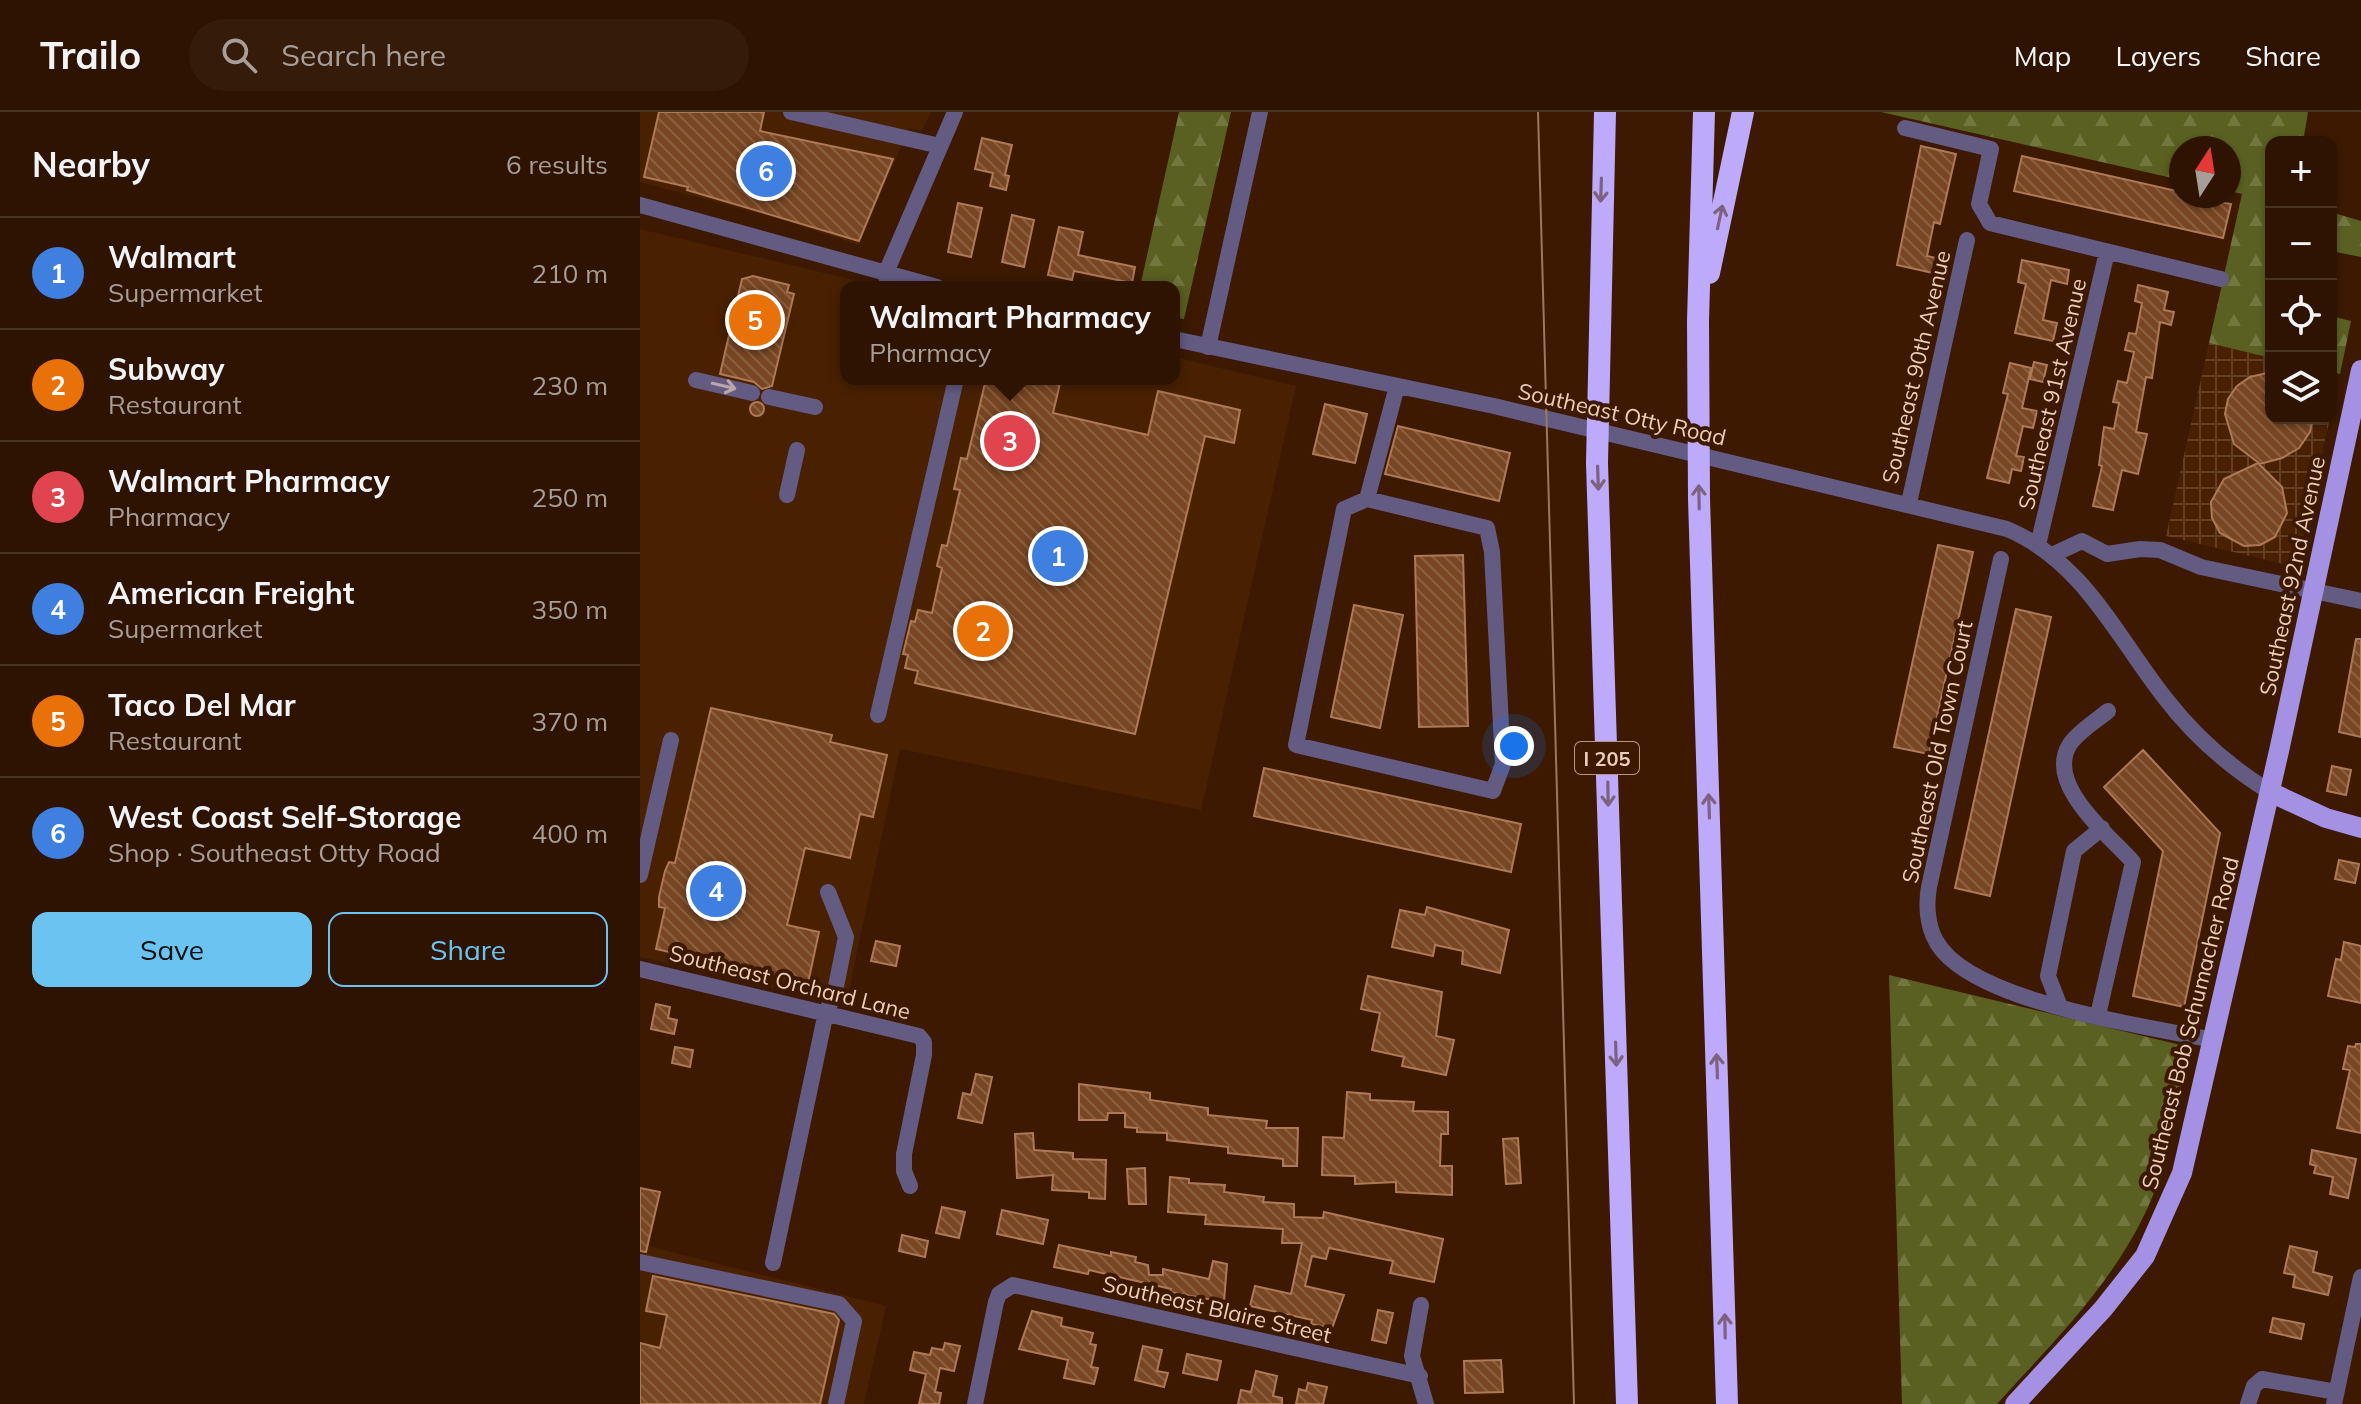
<!DOCTYPE html>
<meta charset="utf-8">
<style>
body{margin:0;font-family:Mulish,sans-serif;background:#351c0a;color:#f1f3f6}
.controls{position:absolute;right:24px;top:24px;display:grid;overflow:hidden;border-radius:16px;box-shadow:0 2px 6px #0004}
.controls button{width:72px;height:72px;display:grid;place-items:center;padding:0;border:0;border-bottom:2px solid #483222;background:#2d1300;color:#f1f3f6;font:40px sans-serif}
.compass{position:absolute;left:1529px;top:24px;width:72px;height:72px;border-radius:50%;background:#2d1300;box-shadow:0 2px 6px #0004;rotate:12deg}
.you{position:absolute;left:874px;top:634px;width:28px;height:28px;margin:-20px;border:6px solid #fff;border-radius:50%;background:#1a73e8;box-shadow:0 0 0 12px #1a73e833}
.badge{display:grid;place-items:center;width:52px;height:52px;border-radius:50%;background:#6bc3f2;color:#fff;font-size:26px;font-weight:700}
.pin{position:absolute;translate:-50% -50%;border:4px solid #fff;box-shadow:0 2px 8px #0006}
.popup{position:absolute;left:200px;top:169px;width:340px;height:104px;box-sizing:border-box;display:grid;place-content:center;border-radius:16px;background:#2d1300;filter:drop-shadow(0 2px 6px #0005);font-size:26px;white-space:nowrap;color:#a79e99}
.popup b{font-size:30px;color:#f1f3f6}
.popup::after{content:'';position:absolute;left:50%;top:100%;margin-left:-16px;border:16px solid transparent;border-top-color:#2d1300}
.list{margin:0;padding:0;list-style:none}
h2{display:flex;justify-content:space-between;align-items:center;height:104px;margin:0;padding:0 32px;font-size:34px}
h2 small{font-size:26px;font-weight:400;color:#a79e99}
.list li{display:grid;grid-template-columns:52px 1fr auto;gap:24px;align-items:center;box-sizing:border-box;height:112px;padding:0 32px;border-top:2px solid #483222}
.list b{display:block;font-size:30px;white-space:nowrap}
.list p{margin:0;font-size:26px;white-space:nowrap;color:#a79e99}
.list em{font-size:26px;font-style:normal;color:#a79e99}
.actions{display:flex;gap:16px;padding:24px 32px}
.actions a{flex:1;padding:18px 0;border:2px solid #6bc3f2;border-radius:16px;text-align:center;font-size:28px;color:#6bc3f2}
.actions .main{background:#6bc3f2;color:#111}
.icon{flex:none;width:44px;height:44px;fill:none;stroke:currentColor;stroke-width:2;stroke-linecap:round;stroke-linejoin:round}
.map{position:relative;flex:none;width:1721px;height:1292px;overflow:hidden}
header{display:flex;align-items:center;gap:48px;box-sizing:border-box;height:112px;padding:0 40px;background:#2d1300;border-bottom:2px solid #483222}
header strong{font-size:38px}
nav{display:flex;gap:44px;margin-inline-start:auto;font-size:28px}
.search{width:560px;height:72px;background:#351c0a;display:flex;align-items:center;gap:20px;box-sizing:border-box;padding:0 28px;border-radius:44px;color:#a79e99;font-size:30px}
main{display:flex}
aside{flex:1;background:#2d1300}
.map>svg:first-child{display:block}
</style>
<header>
<strong>Trailo</strong>
<div class="search"><svg class="icon" aria-label="search" viewBox="0 0 24 24"><circle cx="10" cy="10" r="6"/><path d="M15 15l6 6"/></svg>Search here</div>
<nav><a>Map</a><a>Layers</a><a>Share</a></nav>
</header>
<main>
<aside>
<h2>Nearby<small>6 results</small></h2>
<ul class="list">
<li><span class="badge" style="background:#3f7fe0">1</span><div><b>Walmart</b><p>Supermarket</p></div><em>210 m</em></li>
<li><span class="badge" style="background:#e8710a">2</span><div><b>Subway</b><p>Restaurant</p></div><em>230 m</em></li>
<li><span class="badge" style="background:#e0444e">3</span><div><b>Walmart Pharmacy</b><p>Pharmacy</p></div><em>250 m</em></li>
<li><span class="badge" style="background:#3f7fe0">4</span><div><b>American Freight</b><p>Supermarket</p></div><em>350 m</em></li>
<li><span class="badge" style="background:#e8710a">5</span><div><b>Taco Del Mar</b><p>Restaurant</p></div><em>370 m</em></li>
<li><span class="badge" style="background:#3f7fe0">6</span><div><b>West Coast Self-Storage</b><p>Shop · Southeast Otty Road</p></div><em>400 m</em></li>
</ul>
<div class="actions"><a class="main">Save</a><a>Share</a></div>
</aside>
<div class="map">
<svg width="1721" height="1292" viewBox="0 0 1721 1292">
<defs>
<pattern id="industrial-grid" width="8" height="8" patternUnits="userSpaceOnUse" patternTransform="scale(2)"><rect width="8" height="8" fill="#492100"/><path d="M0 4h8M4 0v8" fill="none" stroke="#634023"/></pattern>
<pattern id="forest-firs" width="22" height="20" patternUnits="userSpaceOnUse" patternTransform="scale(2)"><rect width="22" height="20" fill="#5a6021"/><path d="M5 1l3.5 6h-7zM16 11l3.5 6h-7z" fill="#72763f"/></pattern>
<pattern id="building-back-hatch" width="6" height="6" patternUnits="userSpaceOnUse" patternTransform="scale(2)"><rect width="6" height="6" fill="#784622"/><path d="M-1 5l2 2M0 0l6 6M5-1l2 2" fill="none" stroke="#8b6040"/></pattern>
</defs>
<rect width="100%" height="100%" fill="#3c1900"/>
<path fill="#492100" d="M0,0H291L282,19L269,16L219,133L133,105L0,70Z
M0,117L243,175H206V267H534V245L656,274L561,698L260,637L206,893L0,845Z
M0,1132L246,1194L224,1292H0Z"/>
<path fill="url(#industrial-grid)" d="M1569,231L1631,246V306H1690L1656,455L1526,424Z"/>
<path fill="url(#forest-firs)" d="M539,0H591L544,207L534,205V175H500Z
M1241,0H1668L1663,30H1631V246L1569,231L1602,82L1589,79V36H1541V68Z
M1691,100L1721,109V145L1691,139Z
M1691,204L1711,209L1700,262L1691,260Z
M1249,863L1549,935C1538,988 1531,1045 1508,1095C1473,1172 1413,1230 1357,1292H1262Z"/>
<path fill="url(#building-back-hatch)" stroke="#ae7956" stroke-width="2" d="M19,0H124L120,19L253,47L219,129L47,78L48,75L4,65Z
M342,26L372,33L365,63L369,64L366,78L350,74L353,61L335,57Z
M1281,34L1316,42L1300,112L1294,110L1287,144L1305,148L1302,163L1257,153Z
M1382,44L1541,80V84L1591,92L1583,126L1374,79Z
M318,91L342,96L331,145L308,140Z
M372,103L394,108L384,155L362,150Z
M419,115L443,120L438,143L495,155L492,171L434,159L432,168L408,163Z
M1382,148L1429,158L1427,172L1411,168L1403,208L1417,211L1413,229L1375,221L1386,172L1378,170Z
M113,164L149,173L147,180L154,182L132,274L122,277L114,270L80,262L102,167Z
M1498,173L1528,180L1524,198L1534,200L1531,213L1520,210L1512,266L1506,265L1496,320L1507,322L1498,362L1482,358L1473,398L1453,394L1462,354L1459,353L1464,315L1474,317L1479,291L1473,290L1478,269L1487,271L1494,240L1485,238L1489,221L1496,222L1502,191L1495,189Z
M1394,250L1407,253L1403,270L1390,267Z
M1370,251L1391,256L1382,296L1397,299L1393,316L1383,314L1376,344L1384,345L1381,359L1372,357L1369,371L1347,366L1368,282L1363,281Z
M1631,260V306H1673L1670,320L1659,336L1642,346L1620,352L1594,332L1585,302L1588,287L1597,274L1610,265Z
M346,267H421L413,301L508,323L518,279L600,298L594,331L565,324L495,622L275,571L278,559L265,556L268,543L263,542L271,509L275,510L278,498L292,501L302,456L297,454L302,433L307,434L320,378L314,377L321,346L327,347Z
M110 297a7 7 0 1 1 14 0a7 7 0 1 1-14 0Z
M685,292L727,302L715,351L673,342Z
M758,314L870,341L859,389L745,362Z
M1618,351L1642,375L1647,401L1635,425L1620,433L1604,434L1580,421L1572,406L1571,390L1584,367Z
M1298,433L1333,440L1289,642L1254,635Z
M823,443L828,614L779,615L775,444Z
M714,493L763,503L740,616L691,605Z
M1376,497L1411,505L1350,784L1315,776Z
M1716,527H1721V625L1699,620Z
M71,596L192,623L190,630L247,643L233,705L220,702L210,746L165,736L147,813L179,820L168,871L16,837L25,796L19,795V785L25,759L29,750L35,751Z
M1503,638L1580,721L1544,895L1493,884L1523,739L1464,675Z
M1692,654L1711,658L1706,683L1687,679Z
M624,656L881,712L871,760L614,704Z
M1699,748L1719,752L1715,771L1695,767Z
M787,795L869,818L860,861L822,852L823,839L795,833L793,844L752,835L760,798L785,803Z
M236,829L260,834L256,854L231,849Z
M1704,830L1721,834V891L1688,884L1696,847L1701,848Z
M728,864L802,880L796,924L814,928L806,963L762,954L764,945L732,938L740,901L721,897Z
M16,892L30,895L28,906L37,908L34,922L11,917Z
M1716,932H1721V1021L1697,1016L1710,958L1703,957L1708,934L1715,935Z
M35,935L53,938L50,955L32,951Z
M336,962L352,965L342,1011L318,1006L323,981L331,983Z
M439,972L510,981V988L568,996V1003L627,1009L626,1016H658L657,1054H643V1047L588,1041V1035L527,1028V1021L497,1020V1016L485,1015V1001H468L467,1008H439Z
M707,980L730,982V988L774,990L773,999L808,1000V1022H801L800,1054H812V1083L756,1080V1070L715,1072V1064L682,1063L683,1025L704,1026Z
M393,1021L394,1038L433,1041V1047L466,1048L465,1087L449,1086V1080L412,1078L413,1063L377,1066L375,1022Z
M878,1026L881,1071L866,1072L863,1027Z
M1672,1038L1716,1047L1708,1086L1690,1082L1693,1065L1674,1061L1676,1054L1670,1052Z
M505,1056L506,1092H489L487,1057Z
M530,1065L549,1067V1071L585,1073L584,1080L624,1085L623,1090L654,1092V1105L683,1106L684,1100L803,1127L794,1170L750,1161L753,1149L689,1136L686,1147L672,1144L665,1174L704,1183L692,1216L671,1212L672,1208L610,1194L615,1174L651,1182L662,1131H642L643,1117L565,1112L566,1103L528,1100Z
M0,1076L20,1080L6,1140L0,1139Z
M302,1095L325,1100L319,1126L296,1121Z
M362,1098L408,1108L403,1132L357,1122Z
M262,1123L288,1129L285,1145L259,1139Z
M419,1133L471,1144V1140L496,1145L495,1150L508,1153L509,1163H523V1157L569,1167L573,1149L587,1152L584,1190L530,1180L531,1177L449,1158L448,1162L414,1155Z
M1650,1134L1677,1140L1673,1160L1692,1165L1688,1183L1653,1175L1655,1163L1644,1161Z
M13,1164L194,1202L199,1208L180,1292H0V1231L20,1236L27,1203L6,1199Z
M738,1198L753,1201L746,1231L732,1228Z
M392,1199L422,1206L421,1214L453,1221L450,1232L456,1233L451,1255L458,1256L454,1272L424,1266L428,1248L379,1237Z
M1633,1206L1664,1212L1661,1227L1630,1220Z
M305,1231L320,1234L314,1259L300,1256L295,1280L301,1281L299,1292H279L286,1262L270,1258L274,1240L290,1243L292,1236L303,1238Z
M503,1234L522,1238L517,1259L528,1261L524,1275L495,1268Z
M547,1242L581,1249L577,1268L543,1261Z
M861,1248L863,1280L825,1281L824,1249Z
M616,1259L637,1264L633,1284L642,1286V1292H598L601,1278L611,1280Z
M668,1271L687,1275L683,1292H656L659,1277L666,1279Z"/>
<g fill="none" stroke-linecap="round" stroke-linejoin="round">
<path stroke="#645b83" stroke-width="16" d="M151,0L300,34
M1265,16L1351,37L1339,92L1350,111L1581,167
M0,93L297,175
M245,163L315,0
M534,227L854,294L1367,417C1443,449 1477,525 1525,586C1555,625 1588,654 1630,680
M568,235L620,0
M56,268L112,281
M129,285L175,295
M147,383L157,338
M727,387L847,416L852,440L863,652L853,679L656,633L704,397L727,387L757,274
M1269,391L1327,128
M1398,433L1467,140
M1412,443L1442,429L1467,442L1500,437L1520,438L1561,455L1721,489
M1361,447L1289,775C1286,792 1287,813 1296,829C1329,890 1506,914 1573,928
M238,603L316,267
M0,763L31,628
M0,857L279,924L284,930V943L264,1042V1059L270,1074
M1420,895L1408,864L1434,739L1462,716
M1458,903L1493,750C1469,723 1404,672 1430,632C1439,619 1456,609 1468,599
M0,1150L199,1192L214,1209L196,1292
M133,1151L186,900L194,884L206,825L188,780
M781,1193L772,1244L786,1292
M335,1292L356,1190L359,1182L373,1173L780,1264
M1608,1292L1614,1274L1622,1267L1696,1280
M1694,1292L1721,1165"/>
<path stroke="#a591e4" stroke-width="20" d="M1630,680L1686,706L1721,716
M1375,1292L1463,1197L1505,1144L1542,1061L1639,639L1721,258"/>
<path stroke="#bdaafb" stroke-width="22" d="M965,0L957,351L987,1292
M1064,0L1058,209L1059,387L1087,1292
M1069,161L1103,0"/>
<path stroke="#997964" stroke-width="2" d="M898,0L934,1292"/>
</g>
<defs><path id="oneway-shaft" d="M-6 0H5M1.5-3L5.5 0L1.5 3" fill="none" stroke-width="1.6" stroke-linecap="round" stroke-linejoin="round" transform="scale(2)"/></defs>
<g stroke="#7c627e">
<use href="#oneway-shaft" transform="translate(961 78) rotate(92)"/>
<use href="#oneway-shaft" transform="translate(1080 105) rotate(-78)"/>
<use href="#oneway-shaft" transform="translate(958 366) rotate(88)"/>
<use href="#oneway-shaft" transform="translate(1059 385) rotate(-91)"/>
<use href="#oneway-shaft" transform="translate(968 682) rotate(89)"/>
<use href="#oneway-shaft" transform="translate(1069 694) rotate(-92)"/>
<use href="#oneway-shaft" transform="translate(976 942) rotate(88)"/>
<use href="#oneway-shaft" transform="translate(1077 954) rotate(-92)"/>
<use href="#oneway-shaft" transform="translate(1085 1214) rotate(-91)"/>
</g>
<use stroke="#bca6a8" href="#oneway-shaft" transform="translate(84 274) rotate(13)"/>
<g text-anchor="middle" dominant-baseline="central" stroke-width="8" stroke-linejoin="round" paint-order="stroke">
<rect fill="#3c1900" stroke="#b79884" stroke-width="2" x="935" y="630" width="64" height="32" rx="6"/>
<g font-size="20" font-weight="bold" fill="#eccebc">
<text x="967" y="646">I 205</text>
</g>
<g font-size="22" fill="#eccebc" stroke="#3c1900">
<text transform="translate(1276 255) rotate(-77)">Southeast 90th Avenue</text>
<text transform="translate(1412 282) rotate(-77)">Southeast 91st Avenue</text>
<text transform="translate(982 302) rotate(13)">Southeast Otty Road</text>
<text transform="translate(1652 464) rotate(-78)">Southeast 92nd Avenue</text>
<text transform="translate(1297 640) rotate(-78)">Southeast Old Town Court</text>
<text transform="translate(150 870) rotate(14)">Southeast Orchard Lane</text>
<text transform="translate(1550 911) rotate(-76)">Southeast Bob Schumacher Road</text>
<text transform="translate(577 1197) rotate(13)">Southeast Blaire Street</text>
</g>
</g>
</svg>
<div class="controls">
<button>+</button>
<button>−</button>
<button><svg class="icon" aria-label="locate" viewBox="0 0 24 24"><circle cx="12" cy="12" r="6"/><path d="M12 2v4M12 18v4M2 12h4M18 12h4"/></svg></button>
<button><svg class="icon" aria-label="layers" viewBox="0 0 24 24"><path d="M12 4l9 5-9 5-9-5zM3 14l9 5 9-5"/></svg></button>
</div>
<svg class="compass" viewBox="-18 -18 36 36"><path d="M0-13l5 13h-10z" fill="#e53935"/><path d="M0 13l5-13h-10z" fill="#a79e99"/></svg>
<div class="you"></div>
<div class="pin badge" style="left:418px;top:444px;background:#3f7fe0">1</div>
<div class="pin badge" style="left:343px;top:519px;background:#e8710a">2</div>
<div class="pin badge" style="left:370px;top:329px;background:#e0444e">3</div>
<div class="popup"><b>Walmart Pharmacy</b>Pharmacy</div>
<div class="pin badge" style="left:76px;top:779px;background:#3f7fe0">4</div>
<div class="pin badge" style="left:115px;top:208px;background:#e8710a">5</div>
<div class="pin badge" style="left:126px;top:59px;background:#3f7fe0">6</div>
</div>
</main>
